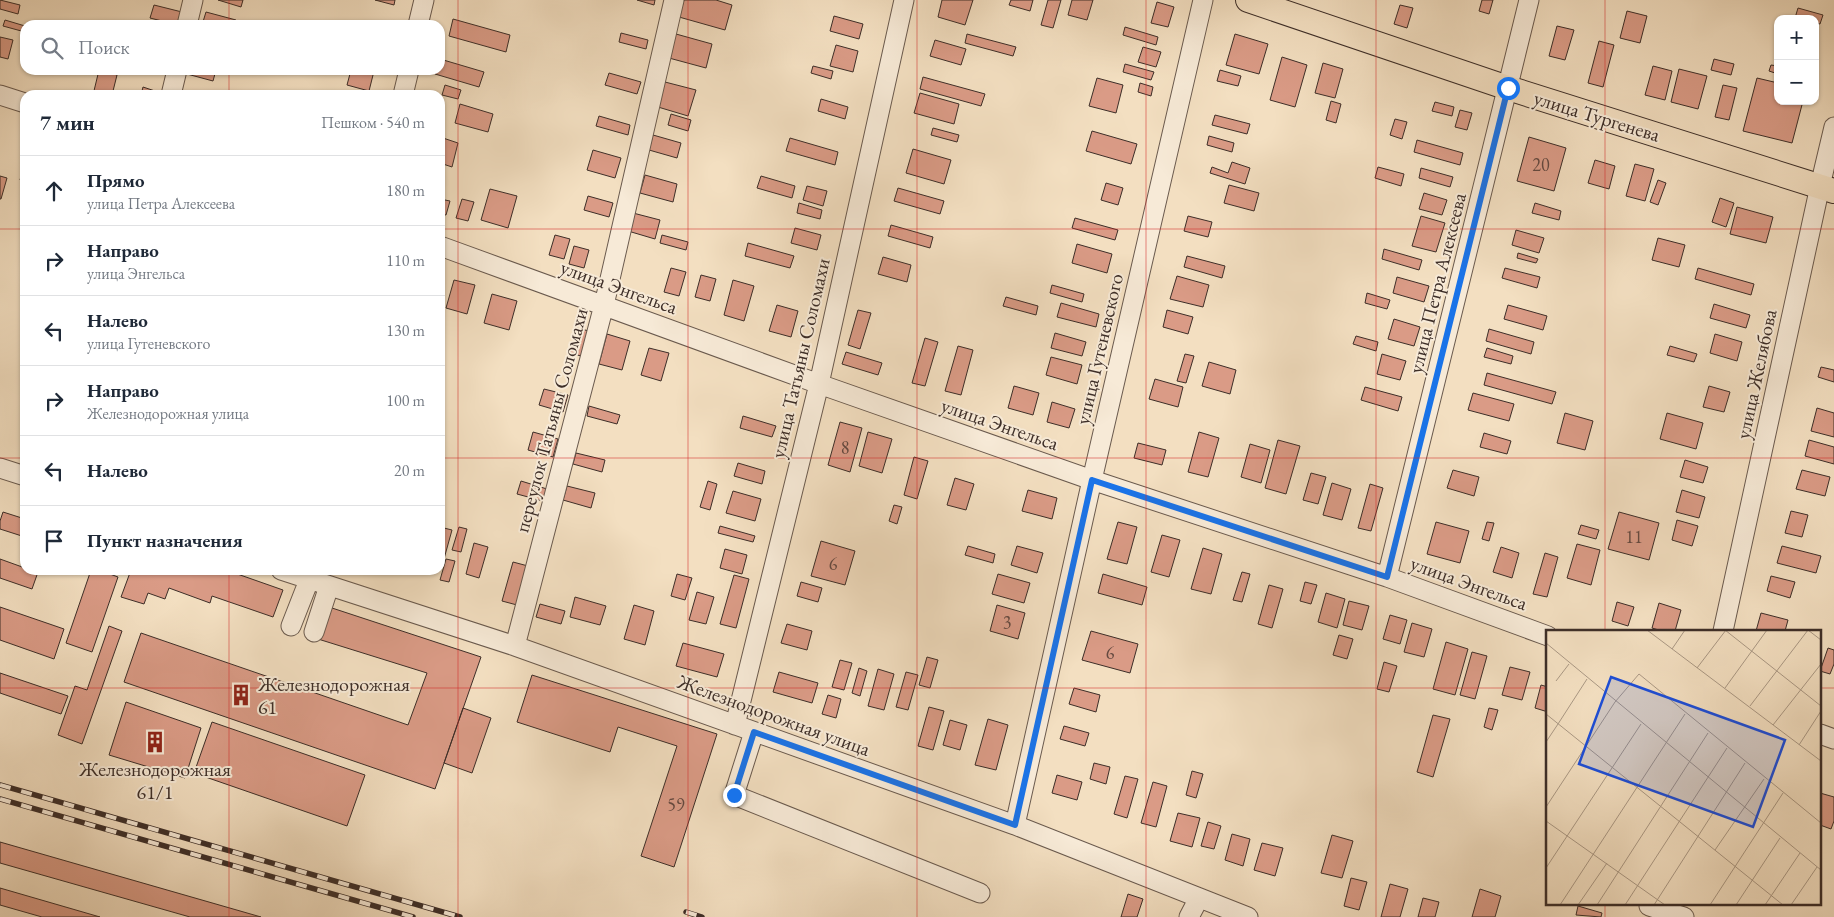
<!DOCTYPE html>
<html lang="ru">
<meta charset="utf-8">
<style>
body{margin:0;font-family:"EB Garamond",serif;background:#f2f2f3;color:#1f2937}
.controls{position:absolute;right:15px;top:15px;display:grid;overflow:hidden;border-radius:10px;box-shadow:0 1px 4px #0004}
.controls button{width:45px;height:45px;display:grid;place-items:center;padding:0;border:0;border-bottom:1px solid #e0e1e3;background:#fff;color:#1f2937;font:25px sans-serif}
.stop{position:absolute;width:15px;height:15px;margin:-11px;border:4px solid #1a73e8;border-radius:50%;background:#fff}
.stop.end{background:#1a73e8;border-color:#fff;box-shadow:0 1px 5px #0008}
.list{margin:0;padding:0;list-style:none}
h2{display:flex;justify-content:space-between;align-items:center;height:65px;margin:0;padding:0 20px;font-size:21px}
h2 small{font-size:16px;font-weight:400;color:#747a83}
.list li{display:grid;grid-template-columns:32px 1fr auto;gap:15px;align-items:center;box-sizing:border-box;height:70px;padding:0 20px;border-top:1px solid #e0e1e3}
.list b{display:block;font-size:19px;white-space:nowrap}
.list p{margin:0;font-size:16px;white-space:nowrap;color:#747a83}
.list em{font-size:16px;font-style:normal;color:#747a83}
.icon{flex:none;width:28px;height:28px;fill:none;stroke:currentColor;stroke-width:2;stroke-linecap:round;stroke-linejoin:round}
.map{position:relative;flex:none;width:1834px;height:917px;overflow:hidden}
.search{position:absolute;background:#fff;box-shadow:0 1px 4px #0004;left:20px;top:20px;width:425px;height:55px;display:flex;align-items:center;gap:12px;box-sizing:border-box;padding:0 18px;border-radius:15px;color:#747a83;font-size:19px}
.panel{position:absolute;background:#fff;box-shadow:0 1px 4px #0004;left:20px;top:90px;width:425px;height:485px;border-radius:15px}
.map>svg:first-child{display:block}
</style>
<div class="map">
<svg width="1834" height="917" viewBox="0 0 1834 917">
<rect width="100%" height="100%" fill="#f3dfc1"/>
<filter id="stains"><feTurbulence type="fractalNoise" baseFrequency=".004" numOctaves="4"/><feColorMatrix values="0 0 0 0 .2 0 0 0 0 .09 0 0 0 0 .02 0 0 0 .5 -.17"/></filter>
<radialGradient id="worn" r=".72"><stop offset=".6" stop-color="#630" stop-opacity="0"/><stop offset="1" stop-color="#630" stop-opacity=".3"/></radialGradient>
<path fill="#da9b86" stroke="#3d2e28" d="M0,0L20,5L18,14L0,9Z
M218,0H243L241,7Z
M375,0H395L394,5Z
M637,0H655L654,5Z
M684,0H716L732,5L725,30L679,17Z
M942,0H973L965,25L938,17Z
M1011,0H1033L1030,11L1009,5Z
M1048,0H1061L1053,28L1041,25Z
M1072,0H1093L1087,20L1068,15Z
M1482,0H1493L1489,14L1479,11Z
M1157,2L1174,7L1168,27L1151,23Z
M154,5L182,12L178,25L150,18Z
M1400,5L1413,8L1407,28L1394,24Z
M1798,8L1823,15L1820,24L1815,23V19L1795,18Z
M1627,11L1647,16L1640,43L1620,38Z
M206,12L236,20L235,25H202Z
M834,16L863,24L859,39L830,31Z
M453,19L510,35L506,52L449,36Z
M5,20L25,26V32L3,26Z
M1557,26L1574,30L1565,60L1549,56Z
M1125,27L1158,37L1156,45L1123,35Z
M621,33L648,40L646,49L619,42Z
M676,34L712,44L706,68L669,58Z
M967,34L1016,47L1013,56L965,43Z
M1235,34L1268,44L1259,74L1226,65Z
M0,37L13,40L8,59L0,57Z
M935,40L966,49L961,65L930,56Z
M1599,41L1614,45L1603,87L1588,83Z
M836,45L858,51L853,72L830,66Z
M1143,47L1161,52L1156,67L1138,62Z
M1282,57L1307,65L1295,107L1270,100Z
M440,59L484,72L479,87L435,74L436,70H440Z
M1714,59L1734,64L1731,75L1711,70Z
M1323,63L1343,69L1335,98L1315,93Z
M1125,64L1154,72L1151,80L1123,72Z
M1771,65L1778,66V74L1769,71Z
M813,66L833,71L831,79L811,73Z
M1653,66L1672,71L1665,100L1645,95Z
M1679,69L1707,76L1698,109L1671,102Z
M99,70L117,75L112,95H93Z
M188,70H216L213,81L187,74Z
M351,70L374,71L369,91L347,85Z
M1220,70L1241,76L1238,86L1217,81Z
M609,73L641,82L637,94L605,85Z
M923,77L985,94L981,106L920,89Z
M1097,78L1123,85L1116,113L1089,106Z
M1757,78L1778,83V101H1803L1792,143L1743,131Z
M665,82L696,90L688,116L658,107Z
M1140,83L1153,87L1151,96L1138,92Z
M445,85L461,90L458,99L442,95Z
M1723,85L1737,88L1729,120L1715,117Z
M143,87L161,93L160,95H141Z
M920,93L959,104L954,124L914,113Z
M821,99L848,107L845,119L818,111Z
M1331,101L1341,104L1336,123L1326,120Z
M1435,102L1454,107L1452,116L1432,111Z
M460,104L493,114L488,132L455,123Z
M1460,110L1472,113L1467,130L1455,127Z
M671,114L691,120L688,131L668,125Z
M1215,115L1250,124L1247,134L1212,125Z
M599,116L630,125L628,135L596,126Z
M1395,119L1407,122L1402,139L1390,135Z
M933,128L959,135L957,142L931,135Z
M1092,131L1137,144L1131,164L1086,151Z
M653,135L681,143L677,158L649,150Z
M1209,136L1234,143L1232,152L1207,145Z
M440,137L458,143L452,167L440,163Z
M1529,137L1566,148L1554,191L1517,181Z
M790,138L838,152L835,165L786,151Z
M1417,140L1463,153L1460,165L1414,152Z
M913,149L951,160L944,184L906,173Z
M593,150L621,158L615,178L587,170Z
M1595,160L1615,166L1609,189L1588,183Z
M1232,162L1250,168L1245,184L1210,173L1212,167L1228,173Z
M1635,164L1654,169L1645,201L1626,196Z
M1378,167L1404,174L1401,186L1375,178Z
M1421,168L1453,177L1450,187L1419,178Z
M23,169L25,170V181L20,180Z
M645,175L677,184L673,202L640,193Z
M0,176L7,178L1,199H0Z
M761,176L795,186L792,198L757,188Z
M1658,180L1666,183L1658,205L1650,202Z
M1106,183L1123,188L1118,205L1101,200Z
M1229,185L1259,193L1254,211L1224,203Z
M807,186L827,191L823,206L803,200Z
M898,188L944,201L940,214L894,201Z
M490,189L517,196L508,228L481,220Z
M1424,193L1447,200L1442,215L1419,209Z
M588,196L613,203L609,217L584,210Z
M1720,198L1734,203L1726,227L1712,222Z
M440,199L450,201L446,215L440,214Z
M462,199L474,202L468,221L456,218Z
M799,203L822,210L820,219L797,213Z
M1535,203L1561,211L1559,220L1532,213Z
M1737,207L1773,217L1766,243L1730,234Z
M633,213L660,220L655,239L628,231Z
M1188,216L1212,222L1208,237L1184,231Z
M1421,216L1445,223L1436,252L1412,246Z
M1075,218L1118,230L1115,240L1072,228Z
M891,225L933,237L930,248L888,236Z
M795,228L821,235L817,250L791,243Z
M1516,230L1544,238L1539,253L1512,245Z
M555,235L570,239L564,259L549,255Z
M662,235L688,242L686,250L660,243Z
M1658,238L1685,245L1679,267L1652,260Z
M748,243L794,256L790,268L745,256Z
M1077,244L1112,254L1107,273L1072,263Z
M574,246L589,250L584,268L569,264Z
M1384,249L1422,260L1419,270L1382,259Z
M1518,253L1538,259L1536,263L1517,258Z
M1187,256L1225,266L1222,278L1184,267Z
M883,257L911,265L907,282L878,274Z
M671,268L686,272L679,296L664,292Z
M1505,268L1540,277L1537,288L1502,278Z
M1698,268L1754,284L1751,295L1695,279Z
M701,275L716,279L710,301L695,297Z
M1177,276L1209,285L1203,307L1170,299Z
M1397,277L1429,286L1424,302L1393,293Z
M454,280L475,285L467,314L446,308Z
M733,280L754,286L744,321L724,315Z
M1052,285L1084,294L1082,302L1050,293Z
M1367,293L1390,300L1387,309L1365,303Z
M492,294L517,301L509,330L484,323Z
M1006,297L1038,306L1036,315L1003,306Z
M1061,303L1099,314L1096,327L1057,317Z
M1714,304L1750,315L1746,328L1710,318Z
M777,305L798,311L791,337L769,331Z
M1508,305L1547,316L1543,330L1504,319Z
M858,310L871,313L860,349L848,345Z
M1167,310L1193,317L1188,334L1163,327Z
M1394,319L1420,327L1414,346L1388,339Z
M577,328L589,331L581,356L570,353Z
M1489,329L1534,342L1531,354L1486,341Z
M1055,333L1086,342L1082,356L1051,348Z
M607,334L630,341L622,370L599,364Z
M1715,334L1742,342L1737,361L1710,353Z
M1356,336L1378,342L1376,351L1353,344Z
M925,338L938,342L925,386L912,383Z
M958,346L973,350L961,395L945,391Z
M1670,346L1697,354L1694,362L1667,355Z
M649,348L669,353L661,381L641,375Z
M1487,348L1513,356L1511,364L1484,357Z
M846,352L882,363L878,375L842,364Z
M1185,354L1194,356L1186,383L1177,381Z
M1382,354L1406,361L1400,380L1377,374Z
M1051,357L1082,365L1077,384L1046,375Z
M1209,362L1236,370L1230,394L1202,386Z
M1821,367L1834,370V382L1818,377Z
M1487,373L1556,392L1552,404L1484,385Z
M1155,379L1183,387L1178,407L1149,399Z
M1014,386L1039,393L1033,415L1008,408Z
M1709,386L1730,392L1724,412L1703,407Z
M1365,387L1402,397L1398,411L1361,400Z
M544,389L568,395L563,412L539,405Z
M1473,393L1514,404L1509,421L1468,410Z
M1052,402L1075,409L1069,428L1047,422Z
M589,406L620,415L617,424L587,416Z
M1817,408L1834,413V437L1811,431Z
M1565,413L1593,421L1585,450L1557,443Z
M1667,413L1703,423L1696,449L1660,439Z
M743,416L776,426L772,437L740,428Z
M840,422L862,428L850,472L828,465Z
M533,432L558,439L553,457L528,450Z
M868,432L892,439L882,473L859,466Z
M1199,432L1219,438L1208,477L1188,472Z
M1484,433L1511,441L1507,454L1480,447Z
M1278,440L1300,446L1286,494L1265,488Z
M1809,440L1834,447V464L1805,456Z
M1138,443L1166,450L1162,465L1134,458Z
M1250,444L1270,450L1261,483L1241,477Z
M576,453L605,460L602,472L573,464Z
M914,457L928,461L917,499L904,495Z
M1685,460L1708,467L1703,483L1680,477Z
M738,463L765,471L762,484L734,476Z
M1453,470L1479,477L1474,496L1447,488Z
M1802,470L1830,477L1825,496L1796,489Z
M1311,473L1326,477L1318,504L1303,500Z
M955,478L974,484L966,510L947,505Z
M521,481L547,489L543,501L517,494Z
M708,481L717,484L710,510L700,507Z
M1332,483L1351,489L1342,520L1323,515Z
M1370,484L1383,488L1371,531L1358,528Z
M567,486L595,493L591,508L563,500Z
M1028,490L1057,498L1052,519L1022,511Z
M1682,490L1705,497L1699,518L1676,512Z
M733,491L761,499L755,521L726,513Z
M894,505L902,507L897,524L889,521Z
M1791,511L1808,515L1802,537L1785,533Z
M3,512L25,519V537L0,529V521Z
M1619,512L1659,523L1649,560L1608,549Z
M1677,520L1698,526L1692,546L1672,540Z
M1118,522L1137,527L1127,564L1107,559Z
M1436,522L1469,531L1460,563L1427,554Z
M1487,522L1494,523L1489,541L1482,539Z
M1581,525L1599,530L1596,539L1578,534Z
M720,526L755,536L753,542L718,533Z
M440,527L452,530L442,566L440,565Z
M459,527L467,529L461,552L452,550Z
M1162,535L1180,540L1169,577L1151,572Z
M821,541L855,551L845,585L811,576Z
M474,543L488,547L479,578L466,574Z
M1577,544L1600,550L1591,585L1567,578Z
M968,546L995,554L993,563L965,555Z
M1017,546L1043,553L1037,573L1011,565Z
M1782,546L1821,556L1816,573L1777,563Z
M1501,547L1519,553L1512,578L1493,572Z
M1203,548L1222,554L1211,594L1191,589Z
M725,549L747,555L742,574L720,568Z
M1545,553L1558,557L1547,597L1533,594Z
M0,559L25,568V570L38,572L32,589L0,578Z
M446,559L455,561L449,582L440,580Z
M513,562L528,566L517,605L502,601Z
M91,570H99L118,577L92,652L66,643Z
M131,570H226L283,590L273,617L212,596L210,603L169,588L165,599L148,593L144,604L121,597Z
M1242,572L1250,574L1242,602L1233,600Z
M677,574L692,578L685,600L671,596Z
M998,574L1030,583L1024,603L992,594Z
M1103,574L1147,587L1142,605L1098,593Z
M734,575L749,579L736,628L720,624Z
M1771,576L1795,582L1790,598L1767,591Z
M801,582L822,588L818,602L797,596Z
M1305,582L1317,585L1311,604L1300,601Z
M1269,585L1283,589L1272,628L1258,624Z
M697,592L714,597L706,624L689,620Z
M1326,593L1345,599L1337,628L1318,622Z
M575,597L606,606L600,625L570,617Z
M1349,601L1369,606L1362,630L1343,625Z
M1617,602L1634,607L1628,626L1612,621Z
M1659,603L1681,610L1675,631H1662L1652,628Z
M540,604L565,611L561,624L536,617Z
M634,605L654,611L645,645L624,639Z
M997,605L1025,613L1018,639L990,631Z
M0,607L64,629L54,659L0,640Z
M329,607L481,657L435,789L124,682L141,633L408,725L427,673L318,639Z
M1761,613L1788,620L1785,631H1756Z
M1390,615L1407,620L1400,644L1383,639Z
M1412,623L1432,629L1424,657L1404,652Z
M787,624L812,631L807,650L781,643Z
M109,626L122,631L82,744L58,735L75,686L87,690Z
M1091,631L1138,644L1130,673L1082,660Z
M1339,635L1353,639L1347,659L1333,655Z
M1446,642L1468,649L1455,695L1433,689Z
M683,643L724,654L717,677L676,666Z
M1828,648L1834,650V664L1830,674L1820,671Z
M1472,652L1487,656L1475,699L1460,695Z
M927,657L938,660L930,688L919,685Z
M840,660L852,663L844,690L832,687Z
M1384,662L1397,666L1389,692L1377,689Z
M1510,667L1530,672L1522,700L1502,695Z
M859,668L867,671L860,696L852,693Z
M878,669L894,674L884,710L868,706Z
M779,672L818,683L812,703L773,692Z
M906,672L918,675L908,710L896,707Z
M0,673L68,696L61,714L0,693Z
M532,675L717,734L674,867L641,856L677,746L618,727L610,752L517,722Z
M1541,685L1548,687V712L1535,708Z
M1074,688L1100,695L1096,712L1069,704Z
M828,695L841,699L836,718L822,714Z
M126,702L201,728L185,778L109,755Z
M929,707L944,711L933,750L918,746Z
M463,708L491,718L472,773L444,763Z
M1489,708L1498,710L1492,730L1484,727Z
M1433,715L1450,719L1433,777L1417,772Z
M988,719L1008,725L996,770L975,765Z
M950,720L967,725L960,750L943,745Z
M212,722L365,775L347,826L194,773Z
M1064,726L1089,733L1085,746L1060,739Z
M1094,763L1110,767L1106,784L1090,779Z
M1192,771L1203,774L1196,798L1186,795Z
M1057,775L1082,782L1077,800L1052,793Z
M1125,776L1138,779L1127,818L1114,814Z
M1153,782L1167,786L1156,827L1141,823Z
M1820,793L1834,797V821L1831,829L1820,825Z
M1178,813L1200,818L1192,847L1170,841Z
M1208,822L1221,826L1214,849L1201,846Z
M1232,834L1250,839L1243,866L1225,860Z
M1332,835L1353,841L1342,878L1321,873Z
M0,842L261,917H190L0,863Z
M1262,843L1283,848L1275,876L1254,870Z
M1351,878L1367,882L1359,910L1344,906Z
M1390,884L1408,889L1400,917H1381Z
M0,888L100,917H42L0,905Z
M1480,889L1501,896L1495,917H1472Z
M1128,894L1143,899L1137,917H1121Z
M1423,898L1439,902L1435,917H1418Z
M1578,906L1602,913L1601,917L1576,915Z"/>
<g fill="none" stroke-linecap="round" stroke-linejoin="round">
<g stroke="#6a5a4e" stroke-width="21">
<path id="minor" d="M187,25L193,0
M418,25L424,0
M0,95L25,103
M171,95L177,70
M403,95L409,70
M440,246L819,384L1092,480L1387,577L1548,636
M0,468L25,476
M281,570L515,646L1015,825L1248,917
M1387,577L1529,0
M291,626L309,580
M1723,631L1820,186L1834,127
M314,632L329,586
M515,646L604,305L674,0
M735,725L819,384L904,0
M754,732L734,795L980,893
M1820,734L1834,739
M1015,825L1092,480L1203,0
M1649,906L1684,917
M1189,917L1199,898"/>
</g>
<g stroke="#3d2e28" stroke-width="26">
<path id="major" d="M1248,0L1508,88L1834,191"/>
</g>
<use href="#minor" stroke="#f7ead7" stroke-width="19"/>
<use href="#major" stroke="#f3dfc1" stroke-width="24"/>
<g stroke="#3d2e28" stroke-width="5.5">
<path id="rail" d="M0,785L460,917
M0,799L413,917
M686,912L702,917"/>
</g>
<use href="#rail" stroke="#f7ead7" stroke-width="4" stroke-dasharray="11" stroke-linecap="butt"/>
</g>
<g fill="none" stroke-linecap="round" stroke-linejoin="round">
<path stroke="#1a73e8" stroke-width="6" d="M734,795L754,732L1015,825L1092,480L1387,577L1508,88"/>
</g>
<path fill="none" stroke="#d62828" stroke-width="1" stroke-opacity="0.55" d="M229,0V25M458,0V917M688,0V917M917,0V917M1146,0V917M1376,0V917M1605,0V631M229,70V95M0,229H25M440,229H1834M0,458H25M440,458H1834M229,570V917M0,688H1548M1820,688H1834M1605,903V917"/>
<defs>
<g id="building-bare" transform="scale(1.725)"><path d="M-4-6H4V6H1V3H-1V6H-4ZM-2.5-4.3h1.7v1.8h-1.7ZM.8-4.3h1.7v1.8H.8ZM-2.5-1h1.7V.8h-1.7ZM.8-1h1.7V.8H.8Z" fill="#8f2418" stroke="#f7ead7" stroke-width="2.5" paint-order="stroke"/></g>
</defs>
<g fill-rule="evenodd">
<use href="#building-bare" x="241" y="695"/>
<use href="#building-bare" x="155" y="742"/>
</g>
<g text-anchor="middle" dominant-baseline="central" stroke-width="4" stroke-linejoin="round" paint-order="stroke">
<g font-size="18" fill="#644940">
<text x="1541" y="164">20</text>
<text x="845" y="447">8</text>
<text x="1634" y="536">11</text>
<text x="833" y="563">6</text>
<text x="1007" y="622">3</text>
<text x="1110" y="652">6</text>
<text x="676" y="804">59</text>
</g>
<g font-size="20" fill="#3d2e28" stroke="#f7ead7">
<text transform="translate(1597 116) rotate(17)">улица Тургенева</text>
<text transform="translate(1437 283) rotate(-76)">улица Петра Алексеева</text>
<text transform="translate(619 287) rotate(20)">улица Энгельса</text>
<text transform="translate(1099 349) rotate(-77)">улица Гутеневского</text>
<text transform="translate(800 358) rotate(-77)">улица Татьяны Соломахи</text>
<text transform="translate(1756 374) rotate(-78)">улица Желябова</text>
<text transform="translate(551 420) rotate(-75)">переулок Татьяны Соломахи</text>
<text transform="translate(1000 424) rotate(19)">улица Энгельса</text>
<text transform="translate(1469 583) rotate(20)">улица Энгельса</text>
<text transform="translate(774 715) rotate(20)">Железнодорожная улица</text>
</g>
<g font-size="20" fill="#3d2e28" stroke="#f7ead7" text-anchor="start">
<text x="258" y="684">Железнодорожная<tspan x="258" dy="23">61</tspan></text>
<text x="155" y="769" text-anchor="middle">Железнодорожная<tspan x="155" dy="23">61/1</tspan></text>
</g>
</g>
<g transform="translate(1546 630)">
<rect width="275" height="275" fill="#f3dfc1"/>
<path fill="none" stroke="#aa9884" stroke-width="1" d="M101,0L275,131M179,0L275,76M262,0L275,10M0,13L275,240M126,19L139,0M151,38L180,0M10,51L23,34M179,58L221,0M204,76L262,0M0,84L237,275M12,94L41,49M227,95L275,34M0,112L12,94M253,115L275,81M0,177L69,72L93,44L275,193M0,191L119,275M169,220L218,149M0,238L95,94M14,275L139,84M32,275L61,233M51,275L162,103M79,275L181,118M108,275L199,133M164,275L237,163M190,275L234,208M219,275L254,223M245,275L271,237"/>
<path fill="#1d4ed8" fill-opacity="0.15" stroke="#1d4ed8" stroke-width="2.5" d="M65,47L239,110L207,197L33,134Z"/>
<rect width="275" height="275" fill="none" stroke="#3d2e28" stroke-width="2.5"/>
</g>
<rect width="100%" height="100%" filter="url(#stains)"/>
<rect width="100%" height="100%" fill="url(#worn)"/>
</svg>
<div class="controls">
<button>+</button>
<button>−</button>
</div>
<div class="stop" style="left:1508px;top:88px"></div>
<div class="stop end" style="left:734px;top:795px"></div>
<div class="search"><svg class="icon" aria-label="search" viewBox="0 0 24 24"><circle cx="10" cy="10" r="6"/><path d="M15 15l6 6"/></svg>Поиск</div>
<section class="panel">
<h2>7 мин<small>Пешком · 540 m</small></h2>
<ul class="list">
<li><svg class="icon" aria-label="ahead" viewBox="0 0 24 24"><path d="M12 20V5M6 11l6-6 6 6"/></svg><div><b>Прямо</b><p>улица Петра Алексеева</p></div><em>180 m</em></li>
<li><svg class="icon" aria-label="right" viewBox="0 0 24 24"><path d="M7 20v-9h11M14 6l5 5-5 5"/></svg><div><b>Направо</b><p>улица Энгельса</p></div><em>110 m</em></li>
<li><svg class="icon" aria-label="left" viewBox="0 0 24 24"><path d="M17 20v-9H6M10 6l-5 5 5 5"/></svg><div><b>Налево</b><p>улица Гутеневского</p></div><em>130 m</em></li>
<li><svg class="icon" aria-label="right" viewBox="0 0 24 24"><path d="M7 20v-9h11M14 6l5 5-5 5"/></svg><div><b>Направо</b><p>Железнодорожная улица</p></div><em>100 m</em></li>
<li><svg class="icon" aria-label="left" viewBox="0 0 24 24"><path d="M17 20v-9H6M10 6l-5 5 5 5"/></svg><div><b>Налево</b></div><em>20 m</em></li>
<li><svg class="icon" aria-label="arrive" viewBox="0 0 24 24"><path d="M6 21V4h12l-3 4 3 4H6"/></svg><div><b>Пункт назначения</b></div></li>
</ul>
</section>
</div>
